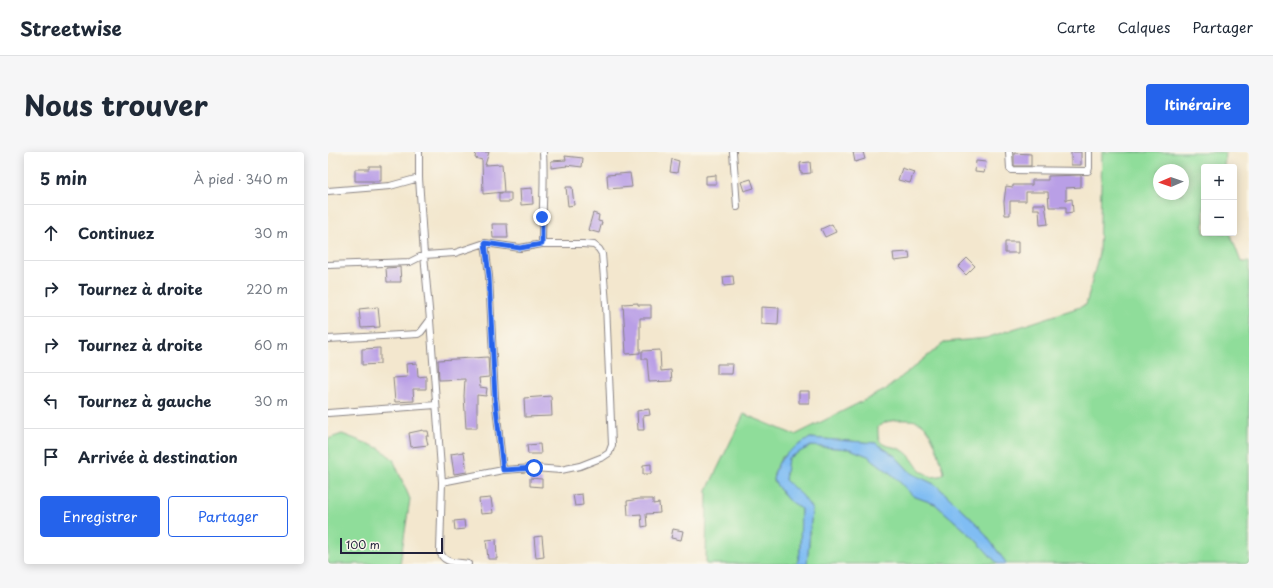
<!DOCTYPE html>
<html lang="fr">
<meta charset="utf-8">
<style>
body{margin:0;font-family:"Playpen Sans",sans-serif;background:#f6f6f7;color:#1f2937}
.controls{position:absolute;right:12px;top:12px;display:grid;overflow:hidden;border-radius:4px;box-shadow:0 2px 10px #0003}
.controls button{width:36px;height:36px;display:grid;place-items:center;padding:0;border:0;border-bottom:1px solid #e0e1e3;background:#fff;color:#1f2937;font:20px sans-serif}
.compass{position:absolute;left:825px;top:12px;width:36px;height:36px;border-radius:50%;background:#fff;box-shadow:0 2px 10px #0003;rotate:268deg}
.scale{position:absolute;left:12px;bottom:10px;width:103px;box-sizing:border-box;padding-left:4px;border:2px solid #22223b;border-top:0;font-size:11px;line-height:14px;white-space:nowrap;color:#22223b;-webkit-text-stroke:3px #fbf7ec;paint-order:stroke}
.stop{position:absolute;width:12px;height:12px;margin:-9px;border:3px solid #2563eb;border-radius:50%;background:#fff}
.stop.end{background:#2563eb;border-color:#fff;box-shadow:0 1px 4px #0008}
.list{margin:0;padding:0;list-style:none}
h2{display:flex;justify-content:space-between;align-items:center;height:52px;margin:0;padding:0 16px;font-size:17px}
h2 small{font-size:13px;font-weight:400;color:#747a83}
.list li{display:grid;grid-template-columns:26px 1fr auto;gap:12px;align-items:center;box-sizing:border-box;height:56px;padding:0 16px;border-top:1px solid #e0e1e3}
.list b{display:block;font-size:15px;white-space:nowrap}
.list em{font-size:13px;font-style:normal;color:#747a83}
.actions{display:flex;gap:8px;padding:12px 16px}
.actions a{flex:1;padding:9px 0;border:1px solid #2563eb;border-radius:4px;text-align:center;font-size:14px;color:#2563eb}
.actions .main{background:#2563eb;color:#fff}
.icon{flex:none;width:22px;height:22px;fill:none;stroke:currentColor;stroke-width:2;stroke-linecap:round;stroke-linejoin:round}
.map{position:relative;flex:none;width:921px;height:412px;overflow:hidden;border-radius:4px}
header{display:flex;align-items:center;gap:24px;box-sizing:border-box;height:56px;padding:0 20px;background:#fff;border-bottom:1px solid #e0e1e3}
header strong{font-size:19px}
nav{display:flex;gap:22px;margin-inline-start:auto;font-size:14px}
.intro{display:flex;align-items:center;justify-content:space-between;box-sizing:border-box;height:96px;padding:0 24px}
h1{margin:0;font-size:28px}
.button{padding:10px 18px;border-radius:4px;background:#2563eb;color:#fff;font-size:14px;font-weight:700}
main{display:flex;gap:24px;padding:0 24px}
aside{flex:1;background:#fff;border-radius:4px;box-shadow:0 2px 10px #0003}
.map>svg:first-child{display:block}
</style>
<header>
<strong>Streetwise</strong>
<nav><a>Carte</a><a>Calques</a><a>Partager</a></nav>
</header>
<div class="intro"><h1>Nous trouver</h1><a class="button">Itinéraire</a></div>
<main>
<aside>
<h2>5 min<small>À pied · 340 m</small></h2>
<ul class="list">
<li><svg class="icon" aria-label="ahead" viewBox="0 0 24 24"><path d="M12 20V5M6 11l6-6 6 6"/></svg><div><b>Continuez</b></div><em>30 m</em></li>
<li><svg class="icon" aria-label="right" viewBox="0 0 24 24"><path d="M7 20v-9h11M14 6l5 5-5 5"/></svg><div><b>Tournez à droite</b></div><em>220 m</em></li>
<li><svg class="icon" aria-label="right" viewBox="0 0 24 24"><path d="M7 20v-9h11M14 6l5 5-5 5"/></svg><div><b>Tournez à droite</b></div><em>60 m</em></li>
<li><svg class="icon" aria-label="left" viewBox="0 0 24 24"><path d="M17 20v-9H6M10 6l-5 5 5 5"/></svg><div><b>Tournez à gauche</b></div><em>30 m</em></li>
<li><svg class="icon" aria-label="arrive" viewBox="0 0 24 24"><path d="M6 21V4h12l-3 4 3 4H6"/></svg><div><b>Arrivée à destination</b></div></li>
</ul>
<div class="actions"><a class="main">Enregistrer</a><a>Partager</a></div>
</aside>
<div class="map">
<svg width="921" height="412" viewBox="0 0 921 412">
<rect width="100%" height="100%" fill="#fbf7ec"/>
<filter id="ink" filterUnits="userSpaceOnUse"><feTurbulence type="fractalNoise" baseFrequency=".025" numOctaves="2"/><feDisplacementMap in="SourceGraphic" scale="8" xChannelSelector="R" yChannelSelector="G"/><feConvolveMatrix kernelMatrix="1 2 1 2 8 2 1 2 1" color-interpolation-filters="sRGB"/></filter>
<filter id="wash" filterUnits="userSpaceOnUse"><feTurbulence type="fractalNoise" baseFrequency=".012" numOctaves="4" result="noise"/><feDisplacementMap in="SourceGraphic" scale="16" xChannelSelector="R" yChannelSelector="G"/><feGaussianBlur stdDeviation="0.9" result="paint"/><feColorMatrix in="noise" values="0 0 0 0 0 0 0 0 0 0 0 0 0 0 0 0 0 1.4 0 .05"/><feComposite in="paint" operator="in"/></filter>
<g filter="url(#wash)">
<rect width="100%" height="100%" fill="#f3e7ce"/>
<path fill="#8fdd9a" stroke="#58806a" fill-rule="evenodd" d="M774,0H897L896,15H876V81H902L913,110H921V412H679L651,374L608,333L583,321L567,304L548,291L482,286L453,306L446,321L445,328L459,347L473,357L472,400L469,412H378L379,338L416,262L467,283L557,238L617,190L658,186L758,153L771,101ZM831,18H855V42H831ZM568,268C575,268 586,267 593,271C604,278 611,304 615,316L616,321L612,324L603,325L595,320H593C587,312 583,303 574,298C559,291 549,298 550,275L558,270Z
M14,282L51,296L65,307L82,347L72,412H0V287Z
M483,294L522,297L540,304L567,325L585,344L607,352L645,385L670,412H479L484,357L457,328L460,306Z"/>
<path fill="#80bdf3" stroke="#517097" d="M482,286L548,291L567,304L583,321L608,333L651,374L679,412H670L645,385L607,352L585,344L567,325L540,304L522,297L483,294L460,306L457,328L474,343L484,357L479,412H469L472,400L473,357L459,347L445,328C449,304 463,298 482,286Z"/>
<g id="blocks">
<path fill="#b99fe6" d="M148,0H161L157,13L174,12L176,40L155,42L154,8L147,6Z
M525,0H535L537,7L527,10Z
M743,0H753V13H743Z
M686,1L703,2V14H686Z
M237,4L255,6L254,15L238,13L239,14L223,16V9L238,8Z
M344,7L351,9L349,21L342,20Z
M648,9L658,10L656,21L647,20Z
M482,10L483,21L473,22L472,11Z
M41,14H53V29H27V17H41Z
M574,16L586,20L582,31L570,28Z
M302,21L304,35L280,37L279,23Z
M388,23V32H378V24Z
M753,23V35L738,36V48L744,47L745,60L738,61V55H721L720,40H698V49H682V63H677L676,50L678,34L685,35V33H704V28H720V24Z
M423,27L426,36L416,39L413,30Z
M238,35H244L246,53L240,54Z
M204,36L205,52L193,53L192,37Z
M171,41H183V50H171Z
M705,52H717L720,72L712,73L711,57H705Z
M265,61L271,63L270,69L274,70L271,81L260,78Z
M164,72H179L180,86H165Z
M504,72L508,80L497,85L493,77Z
M677,90H690V101H677Z
M581,100L582,107L566,109L565,101Z
M639,106L647,114L638,123L630,115Z
M72,115L73,130H59L58,116Z
M405,124L406,133L396,134L395,125Z
M310,151V153H323V166H312V201L298,202L295,152Z
M50,155L52,175L33,176L31,157Z
M433,155L451,156L450,173L433,172Z
M52,196V212L34,213V197Z
M332,198L333,219L343,218L344,229L321,230L319,207H314V199Z
M160,205L161,225L151,226L152,235L159,236L158,244L149,243V276H138L136,244L137,227L111,228L110,208Z
M89,211L90,225L98,224V237H85L86,249L67,250L65,226L79,225L78,212Z
M389,212H405L404,222H389Z
M471,239H481V251H471Z
M223,244L224,264L197,265L196,246Z
M321,257L322,263L315,264L316,278H310L309,259Z
M95,278V279H100L101,284H98L100,293L83,295L81,281Z
M212,292L213,302H200L199,293Z
M136,300L139,320L126,322L123,302Z
M323,312V322H315V313Z
M202,326L214,327V335L202,334Z
M254,342L255,353L247,354L245,343Z
M163,346L165,361L153,362L151,347Z
M311,347H325V352L331,351L332,361L318,362L319,374L314,375L313,362L300,363L299,349Z
M136,368L137,377L127,378L126,369Z
M345,377L355,379L353,388L343,386Z
M214,384L216,405L208,406L206,385Z
M168,387L169,407H160L158,388Z"/>
</g>
</g>
<g filter="url(#ink)">
<use href="#blocks" fill-opacity="0" stroke="#8a8484" stroke-width="1"/>
<g fill="none" stroke-linecap="round" stroke-linejoin="round">
<g stroke="#8a8484" stroke-width="8">
<path id="minor" d="M91,0V26L96,103L102,168L114,330L112,399C115,412 129,410 140,412
M405,0L409,55
M681,0L682,17L684,18L756,19H760L761,16V0
M0,39L62,34L91,26
M157,91L161,124L167,246L175,318
M214,92C214,61 217,30 215,0
M0,113L82,110L96,103L127,101L157,91L192,96L214,92H255L266,93L271,97L274,102L278,152L284,293L281,301L275,305L252,314L233,318L206,316L175,318L114,330
M0,187L90,182L93,180L102,168
M0,261L108,253"/>
</g>
<use href="#minor" stroke="#fff" stroke-width="6"/>
</g>
</g>
<g fill="none" stroke-linecap="round" stroke-linejoin="round" filter="url(#ink)">
<path stroke="#2563eb" stroke-width="5" d="M206,316L175,318L167,246L161,124L157,91L192,96L214,92V65"/>
</g>
</svg>
<div class="controls">
<button>+</button>
<button>−</button>
</div>
<svg class="compass" viewBox="-18 -18 36 36"><path d="M0-13l5 13h-10z" fill="#e53935"/><path d="M0 13l5-13h-10z" fill="#747a83"/></svg>
<div class="scale">100 m</div>
<div class="stop" style="left:206px;top:316px"></div>
<div class="stop end" style="left:214px;top:65px"></div>
</div>
</main>
